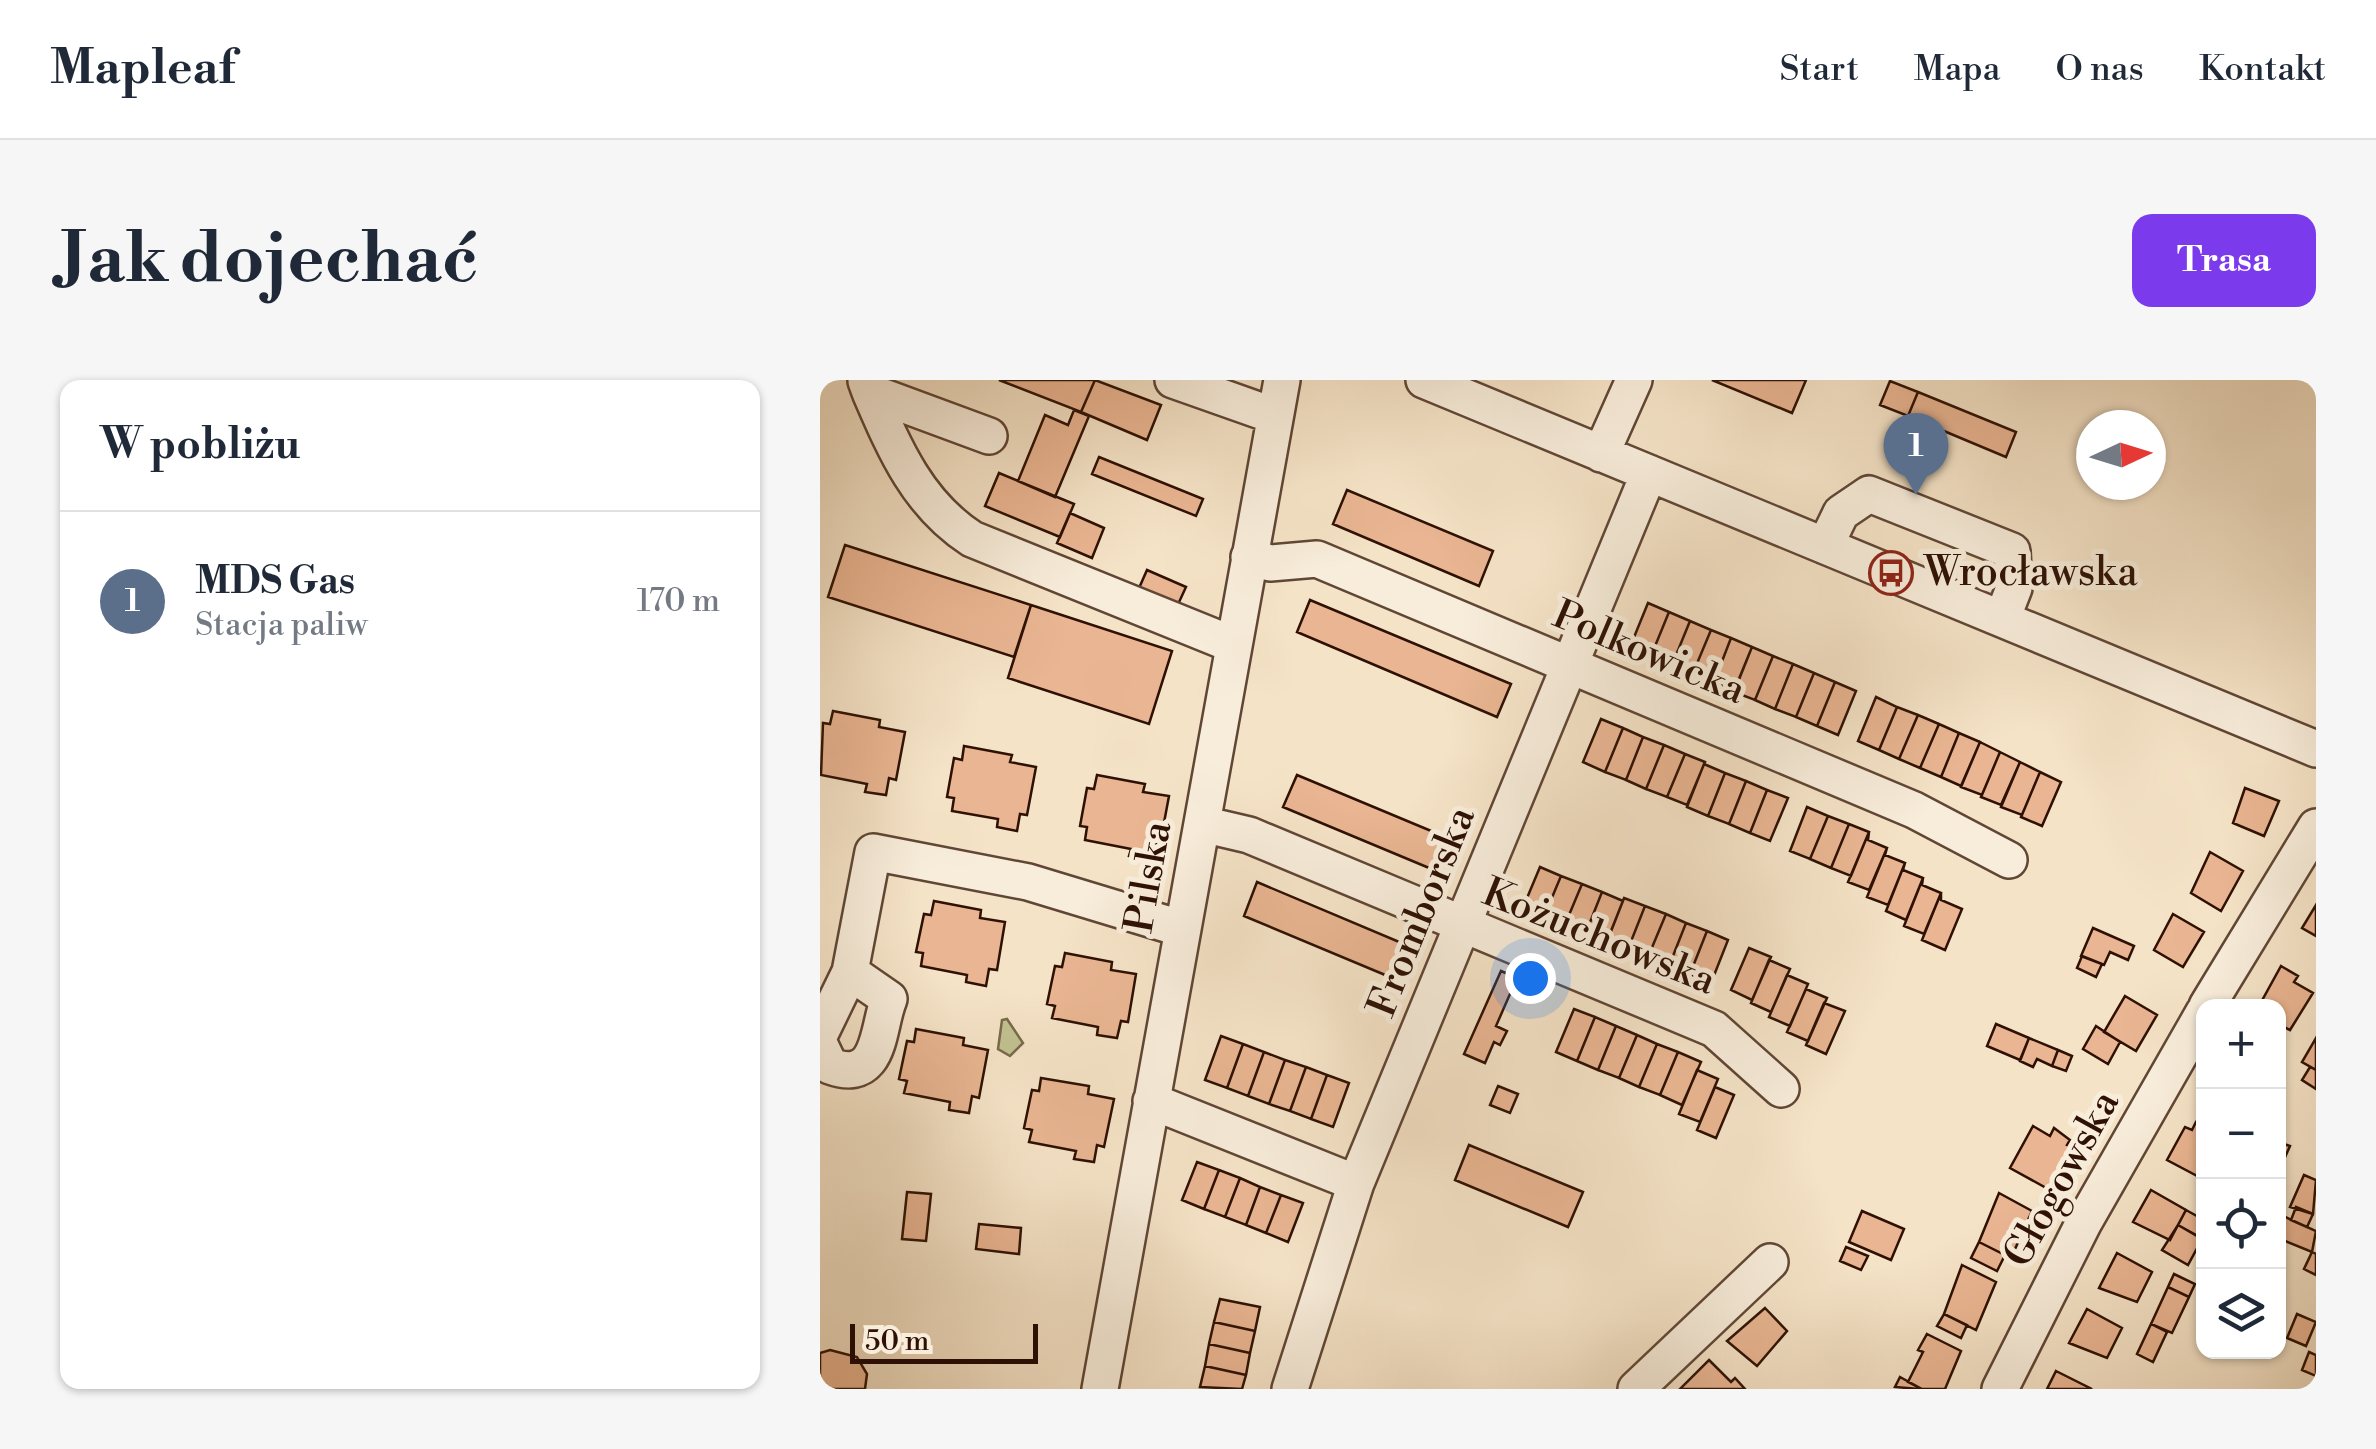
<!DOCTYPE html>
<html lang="pl">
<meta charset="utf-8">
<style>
body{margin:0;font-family:"Libre Bodoni",serif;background:#f6f6f7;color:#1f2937}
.controls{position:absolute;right:30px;bottom:30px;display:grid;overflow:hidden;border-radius:20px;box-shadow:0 2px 8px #0004}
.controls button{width:90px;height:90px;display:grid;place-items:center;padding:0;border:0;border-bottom:2px solid #e0e1e3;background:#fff;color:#1f2937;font:50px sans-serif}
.compass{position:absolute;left:1256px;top:30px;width:90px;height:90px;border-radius:50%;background:#fff;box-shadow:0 2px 8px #0004;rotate:86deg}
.scale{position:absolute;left:30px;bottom:25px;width:188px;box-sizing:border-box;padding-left:10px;border:5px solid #2e1104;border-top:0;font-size:28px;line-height:35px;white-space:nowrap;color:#2e1104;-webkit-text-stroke:8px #f8eddb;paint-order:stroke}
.you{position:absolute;left:710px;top:598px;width:35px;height:35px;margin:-25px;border:8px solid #fff;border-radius:50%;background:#1a73e8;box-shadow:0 0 0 15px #1a73e833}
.badge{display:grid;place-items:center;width:65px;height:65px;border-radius:50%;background:#7c3aed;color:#fff;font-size:32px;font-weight:700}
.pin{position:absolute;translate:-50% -82px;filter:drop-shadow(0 2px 5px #0008)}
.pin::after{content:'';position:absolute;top:52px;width:35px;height:30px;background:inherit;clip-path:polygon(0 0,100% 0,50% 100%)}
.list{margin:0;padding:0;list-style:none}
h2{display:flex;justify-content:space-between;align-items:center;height:130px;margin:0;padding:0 40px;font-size:42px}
h2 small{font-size:32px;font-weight:400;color:#747a83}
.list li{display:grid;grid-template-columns:65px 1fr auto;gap:30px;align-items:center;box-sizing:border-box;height:180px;padding:0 40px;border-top:2px solid #e0e1e3}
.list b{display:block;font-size:38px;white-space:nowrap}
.list p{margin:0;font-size:32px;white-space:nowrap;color:#747a83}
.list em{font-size:32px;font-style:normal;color:#747a83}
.icon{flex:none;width:55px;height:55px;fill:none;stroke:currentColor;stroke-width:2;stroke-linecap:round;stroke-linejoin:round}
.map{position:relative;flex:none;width:1496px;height:1009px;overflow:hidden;border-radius:20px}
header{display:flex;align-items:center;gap:60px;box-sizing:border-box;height:140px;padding:0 50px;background:#fff;border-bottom:2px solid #e0e1e3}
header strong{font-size:48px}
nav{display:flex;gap:55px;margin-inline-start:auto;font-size:35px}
.intro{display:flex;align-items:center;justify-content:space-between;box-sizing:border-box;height:240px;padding:0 60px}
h1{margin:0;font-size:70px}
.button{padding:25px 45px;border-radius:20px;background:#7c3aed;color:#fff;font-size:35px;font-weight:700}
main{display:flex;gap:60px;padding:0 60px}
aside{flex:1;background:#fff;border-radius:20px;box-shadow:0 2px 8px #0004}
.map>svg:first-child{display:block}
</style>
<header>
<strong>Mapleaf</strong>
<nav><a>Start</a><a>Mapa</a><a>O nas</a><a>Kontakt</a></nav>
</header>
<div class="intro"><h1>Jak dojechać</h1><a class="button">Trasa</a></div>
<main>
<aside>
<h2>W pobliżu<small></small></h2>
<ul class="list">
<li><span class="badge" style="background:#5c6f8a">1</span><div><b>MDS Gas</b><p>Stacja paliw</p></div><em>170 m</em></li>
</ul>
</aside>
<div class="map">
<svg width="1496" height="1009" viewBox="0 0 1496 1009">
<rect width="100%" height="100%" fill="#f5e3c7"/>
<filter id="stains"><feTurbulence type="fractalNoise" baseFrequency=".002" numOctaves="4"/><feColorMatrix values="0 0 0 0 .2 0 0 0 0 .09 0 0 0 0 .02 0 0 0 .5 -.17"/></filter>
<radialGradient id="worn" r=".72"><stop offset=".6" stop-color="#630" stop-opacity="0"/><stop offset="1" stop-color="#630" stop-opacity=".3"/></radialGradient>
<path fill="#c2c291" stroke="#786a4a" stroke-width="2.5" d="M187,639L203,663L190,676L178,669L182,640Z"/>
<path fill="#e9b592" stroke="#2e1104" stroke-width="2.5" d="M179,0H275L261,32Z
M275,0L341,25L327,60L261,32Z
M892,0H986L972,33Z
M1070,1L1098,12L1088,36L1060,25Z
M1098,12L1196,52L1186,77L1088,36Z
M254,30L269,36L235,117L198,101L225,35L248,45Z
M279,77L383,119L376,136L272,94Z
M179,93L254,124L240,157L165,126Z
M527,110L673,171L659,206L513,144Z
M250,133L284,148L272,178L237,163Z
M25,165L211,225L194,277L8,217Z
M327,190L366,207L355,231L316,215Z
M490,220L691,304L677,337L477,252Z
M828,223L849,232L831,276L810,267Z
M211,225L352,271L329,344L188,298Z
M849,232L870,241L852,285L831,276Z
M870,241L891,250L873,293L852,285Z
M891,250L911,258L894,302L873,293Z
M911,258L932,267L914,311L894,302Z
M932,267L953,276L935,320L914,312Z
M953,276L973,284L955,329L935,320Z
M973,284L994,293L976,337L955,329Z
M994,293L1015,302L997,346L976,337Z
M1015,302L1036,311L1018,355L997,346Z
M1056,317L1077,327L1059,370L1038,361Z
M1077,327L1098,335L1079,379L1059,370Z
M13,331L60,340L59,347L85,352L76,400L69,398L66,415L45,412L47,404L1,395L3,343L10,344Z
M1098,335L1119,344L1100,388L1079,379Z
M781,339L803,348L785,392L763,382Z
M1119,344L1139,353L1121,397L1100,388Z
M803,348L823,357L806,400L785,392Z
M1139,353L1160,362L1141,406L1121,397Z
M823,357L844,365L826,409L806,400Z
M1160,362L1180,372L1162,415L1141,407Z
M844,365L865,374L847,417L826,409Z
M144,366L192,375L190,382L216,387L207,435L200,434L197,451L177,447L178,439L132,431L134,418L127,417L134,378L142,380Z
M1180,372L1200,382L1181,425L1161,417Z
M865,374L885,382L867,425L847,417Z
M1200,382L1220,392L1202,435L1181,427Z
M884,384L905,393L888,436L867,427Z
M1220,392L1241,402L1222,446L1201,437Z
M905,393L926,401L909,444L888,436Z
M277,395L325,404L323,412L349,416L340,464L333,463L330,480L309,476L311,469L265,460L267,447L260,446L267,408L274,409Z
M477,395L628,458L614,490L463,427Z
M926,401L947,410L930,453L909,444Z
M1425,408L1459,421L1444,456L1413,443Z
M947,410L968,418L950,461L930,453Z
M987,427L1008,436L990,479L970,471Z
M1008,436L1029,444L1011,488L990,479Z
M1029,444L1049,452L1031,496L1011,488Z
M1049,452L1048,460L1067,468L1049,510L1028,502Z
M1067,468L1065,475L1085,483L1068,525L1047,517Z
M1390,472L1423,491L1401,531L1371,513Z
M1085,483L1083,490L1103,498L1086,540L1066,531Z
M720,487L741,496L723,539L702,530Z
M741,496L762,504L744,547L723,539Z
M1103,498L1102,505L1121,513L1104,554L1084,546Z
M437,502L584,564L570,597L424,536Z
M762,504L782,512L765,555L744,547Z
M782,512L803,521L786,564L765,555Z
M1121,513V520L1142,529L1125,570L1102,560Z
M804,518L825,526L808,569L787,561Z
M114,521L161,530L160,538L185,542L177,590L169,589L166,606L146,602L147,595L101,586L103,573L96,572L104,534L111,535Z
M1496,525V556L1482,548Z
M825,526L846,534L828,577L808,569Z
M846,534L866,543L849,586L828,577Z
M1353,534L1384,552L1363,587L1334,570Z
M866,543L887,551L870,594L849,586Z
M1273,548L1314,566L1308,580L1290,572L1284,585L1261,576Z
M887,551L908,560L891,603L870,594Z
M929,568L951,577L932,620L911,610Z
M245,573L292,582L291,590L316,594L308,642L301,641L297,658L277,655L278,647L232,638L235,626L227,624L235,586L242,587Z
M1262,576L1282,584L1276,597L1257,588Z
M949,580L970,589L951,632L931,623Z
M1461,586L1478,596L1474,602L1493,613L1470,650L1458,644V626H1439Z
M681,591L697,598L676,646L687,651L680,665L674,662L665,683L644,674Z
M967,595L988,604L970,646L949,637Z
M986,609L1007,618L988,661L967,652Z
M1305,616L1337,635L1316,671L1284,652Z
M1004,623L1025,631L1006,674L986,665Z
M754,629L775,637L757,681L736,672Z
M775,637L796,646L778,690L757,681Z
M1176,644L1209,658L1200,680L1167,666Z
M796,646L817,655L799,698L778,690Z
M1276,646L1300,662L1288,684L1263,669Z
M96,649L144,658L143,665L168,670L159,718L152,716L149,733L129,730L130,722L84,713L87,701L79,699L87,661L94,662Z
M817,655L837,664L819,707L799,698Z
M401,656L423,664L407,708L385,700Z
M1209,658L1238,670L1232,686L1217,679L1213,687L1200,681Z
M1496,658V690L1482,682Z
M423,664L444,672L428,716L407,708Z
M837,664L858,672L840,715L819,707Z
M1238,670L1252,676L1246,691L1232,686Z
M444,672L465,680L449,724L428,716Z
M858,672L881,682L862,725L840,715Z
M465,680L486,687L470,731L449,724Z
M486,687L507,695L491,739L470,731Z
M1490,687L1496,690V709L1482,700Z
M877,690L898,699L880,742L859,734Z
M507,695L529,703L513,747L491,739Z
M221,698L269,706L268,714L294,719L284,767L277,765L274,782L254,779L256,771L209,762L212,750L204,748L212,710L219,711Z
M678,706L698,714L690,733L670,725Z
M895,707L914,715L896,758L877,750Z
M1376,742L1384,746L1381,798L1347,780L1365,747L1372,750Z
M1213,746L1230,756L1234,748L1250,760L1247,765L1253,768L1230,810L1190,788Z
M1458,762L1470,766L1462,784L1458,782Z
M649,765L763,812L748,847L635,800Z
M377,782L399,790L384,829L362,820Z
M399,790L420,798L405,837L384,829Z
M1484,795L1496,800L1493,834L1470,827Z
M420,798L440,807L426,845L405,837Z
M440,807L461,815L446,853L426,845Z
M1331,810L1366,830L1350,860L1313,842Z
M87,812L111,814L106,861L82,859Z
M1179,813L1212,831L1191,878L1159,862Z
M461,815L483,823L468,862L446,853Z
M1476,827L1493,834L1487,847L1471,840Z
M1366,830L1384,840L1378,856L1358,845Z
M1042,831L1084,849L1071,880L1029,862Z
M1461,835L1496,851L1492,872L1458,858Z
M159,844L201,848L199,874L156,869Z
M1358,845L1382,859L1368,885L1342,870Z
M1159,862L1185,875L1177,891L1151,878Z
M1026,867L1048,876L1041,890L1020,881Z
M1492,872L1496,874V895L1484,889Z
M1297,873L1332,892L1317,922L1279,908Z
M1142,885L1176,902L1156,950L1124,934Z
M1354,894L1375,904L1369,917L1348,907Z
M1348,907L1369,917L1352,953L1331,944Z
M400,919L440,927L435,951L394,942Z
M945,928L967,951L937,986L907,961Z
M1267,929L1302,948L1287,978L1249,963Z
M1124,934L1147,945L1141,958L1117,946Z
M1477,934L1496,942L1486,966L1467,958Z
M394,942L435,951L430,973L389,964Z
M1331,944L1347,952L1333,982L1317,974Z
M1107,954L1141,971L1125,1009H1102L1088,1002L1103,972L1098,970Z
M389,964L430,973L426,995L385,986Z
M10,970L37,977L47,994L45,1009H0V973Z
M1489,972L1496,975V996L1482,990Z
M889,980L911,1002L915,998L925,1009H860Z
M385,986L426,995L422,1009L380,1007Z
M1236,991L1272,1009H1227Z
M1080,997L1100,1008L1099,1009L1075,1007Z"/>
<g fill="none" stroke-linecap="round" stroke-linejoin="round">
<g stroke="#604635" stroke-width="40">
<path id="minor" d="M353,0L455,36
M604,0L1496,369
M46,1L50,12L169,56
M50,12C75,70 98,124 152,159L414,265
M781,74L814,0
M1005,166L1021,133L1049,114L1192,171L1194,208L1182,239
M429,177L450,183L497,179L1094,430L1189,480
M382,444L429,455L894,649L961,709
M1387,626L1496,447
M0,654L30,592L53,472L208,502L363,549
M0,665L10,686C62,705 57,647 69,619L30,592
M331,721L536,803
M280,1009L462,0
M470,1009L536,803L829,93
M816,1009L950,882
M1180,1009L1264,842L1384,632"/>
</g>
<use href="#minor" stroke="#f8eddb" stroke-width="35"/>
</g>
<defs>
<g id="bus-ring" transform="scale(2.25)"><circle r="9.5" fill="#f8eddb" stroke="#8f2418" stroke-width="1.5"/><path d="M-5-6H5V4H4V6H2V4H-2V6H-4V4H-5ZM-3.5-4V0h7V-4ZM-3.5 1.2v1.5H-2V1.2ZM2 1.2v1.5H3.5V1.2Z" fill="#8f2418"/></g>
</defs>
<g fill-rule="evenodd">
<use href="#bus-ring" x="1071" y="193"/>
</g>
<g text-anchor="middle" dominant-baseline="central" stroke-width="10" stroke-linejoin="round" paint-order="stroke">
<g font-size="40" fill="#2e1104" stroke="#f8eddb" text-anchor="start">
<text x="1104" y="193">Wrocławska</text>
</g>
<g font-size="40" fill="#2e1104" stroke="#f8eddb">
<text transform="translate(829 273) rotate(23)">Polkowicka</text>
<text transform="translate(329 497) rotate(-80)">Pilska</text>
<text transform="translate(602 532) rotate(-68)">Fromborska</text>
<text transform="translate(779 557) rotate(22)">Kożuchowska</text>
<text transform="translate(1242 799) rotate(-61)">Głogowska</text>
</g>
</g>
<rect width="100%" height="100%" filter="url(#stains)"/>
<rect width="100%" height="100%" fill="url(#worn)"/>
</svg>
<div class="controls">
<button>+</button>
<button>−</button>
<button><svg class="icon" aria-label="locate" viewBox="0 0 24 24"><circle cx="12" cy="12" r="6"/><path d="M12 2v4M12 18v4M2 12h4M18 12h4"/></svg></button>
<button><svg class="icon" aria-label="layers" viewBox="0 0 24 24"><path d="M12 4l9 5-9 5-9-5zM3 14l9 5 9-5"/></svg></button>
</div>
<svg class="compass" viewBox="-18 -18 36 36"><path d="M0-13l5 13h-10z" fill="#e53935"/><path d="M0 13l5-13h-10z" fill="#747a83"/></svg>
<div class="scale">50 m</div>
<div class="you"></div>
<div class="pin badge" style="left:1096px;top:115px;background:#5c6f8a">1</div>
</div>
</main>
